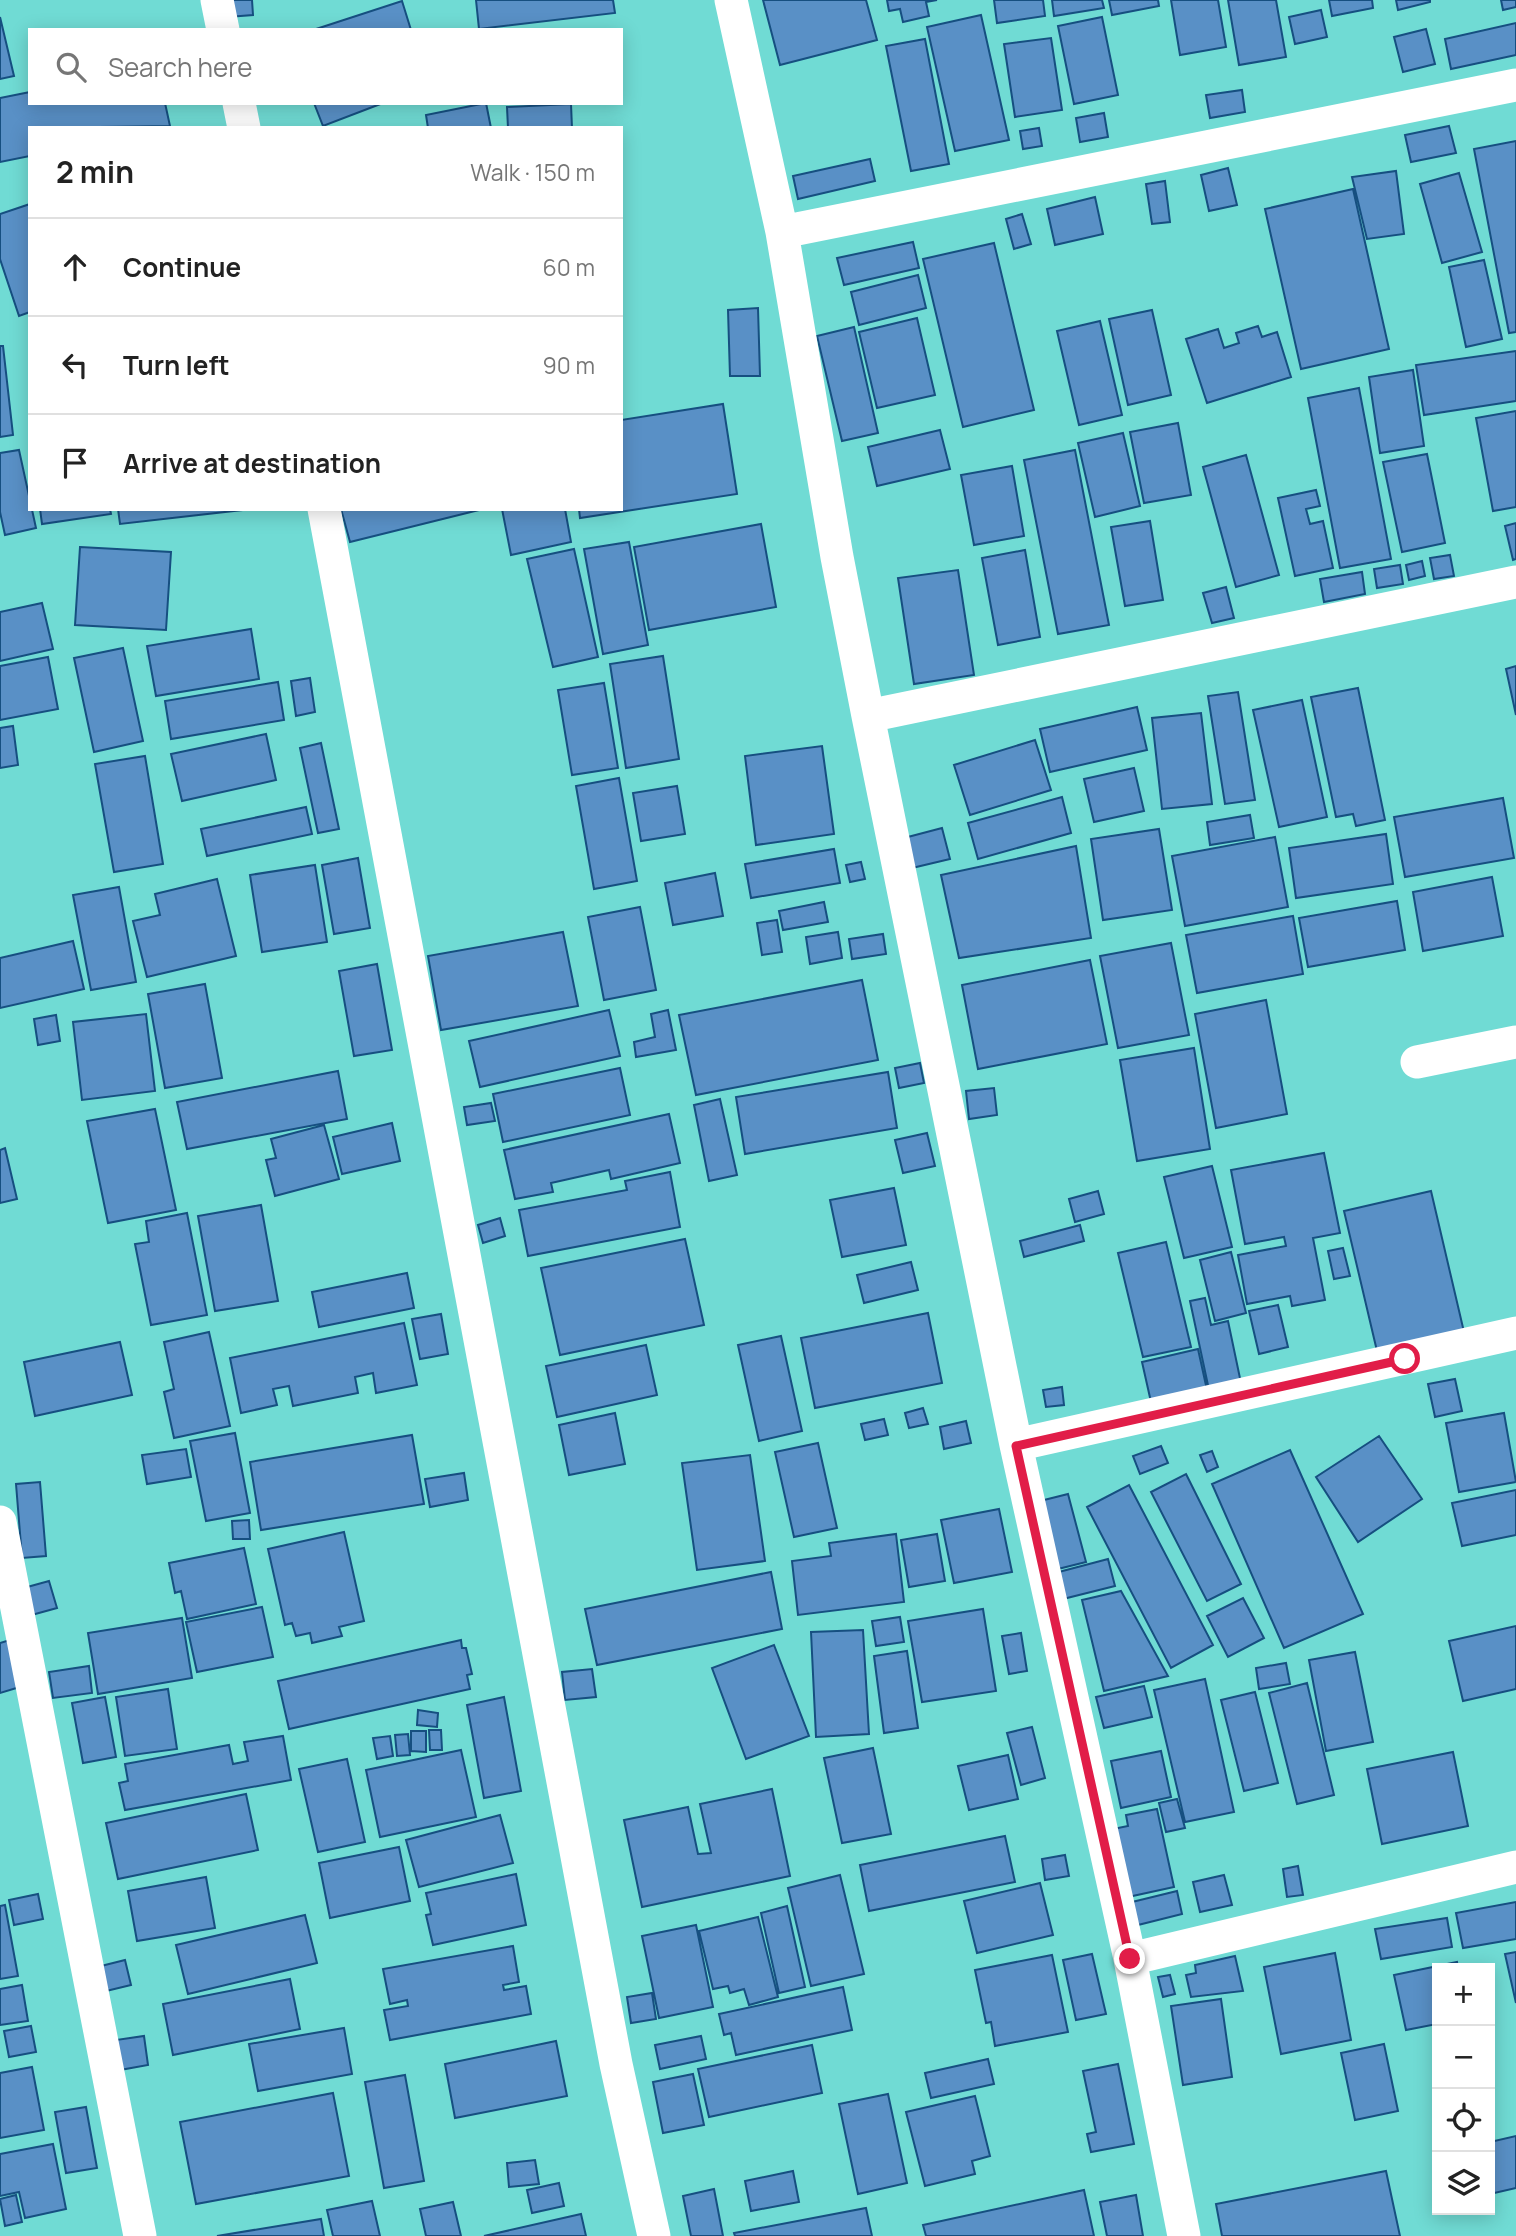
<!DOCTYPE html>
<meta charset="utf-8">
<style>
body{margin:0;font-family:Manrope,sans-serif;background:#f2f2f2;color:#222}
.controls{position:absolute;right:21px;bottom:21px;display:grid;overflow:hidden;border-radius:0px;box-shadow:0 4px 18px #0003}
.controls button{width:63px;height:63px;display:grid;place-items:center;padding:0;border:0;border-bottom:2px solid #e0e0e0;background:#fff;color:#222;font:35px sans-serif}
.stop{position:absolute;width:21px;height:21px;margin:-16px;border:5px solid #e11d48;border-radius:50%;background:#fff}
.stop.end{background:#e11d48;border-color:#fff;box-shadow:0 2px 7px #0008}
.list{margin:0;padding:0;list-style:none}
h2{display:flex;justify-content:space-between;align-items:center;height:91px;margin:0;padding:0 28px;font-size:30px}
h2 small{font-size:23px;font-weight:400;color:#767676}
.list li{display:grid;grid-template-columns:46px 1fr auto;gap:21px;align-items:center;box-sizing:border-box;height:98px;padding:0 28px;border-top:2px solid #e0e0e0}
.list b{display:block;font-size:26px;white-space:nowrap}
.list em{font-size:23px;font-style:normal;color:#767676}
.icon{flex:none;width:38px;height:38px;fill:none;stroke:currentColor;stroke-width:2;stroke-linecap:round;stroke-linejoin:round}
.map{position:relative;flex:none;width:1516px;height:2236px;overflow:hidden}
.search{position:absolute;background:#fff;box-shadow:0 4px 18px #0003;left:28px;top:28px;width:595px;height:77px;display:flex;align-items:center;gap:18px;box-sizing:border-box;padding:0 24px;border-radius:0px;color:#767676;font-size:26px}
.panel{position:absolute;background:#fff;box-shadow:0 4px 18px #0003;left:28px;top:126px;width:595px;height:385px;border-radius:0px}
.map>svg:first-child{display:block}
</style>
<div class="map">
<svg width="1516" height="2236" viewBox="0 0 1516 2236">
<rect width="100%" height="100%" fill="#70dbd4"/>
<path fill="#5990c6" stroke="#164f80" stroke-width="2" d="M226,0H252L253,15L228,17Z
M476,0H613L615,13L479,29Z
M763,0H866L877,40L780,65Z
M887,0H937L926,2L929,16L903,22L900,9L889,11Z
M994,0H1043L1045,16L997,23Z
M1052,0H1102L1104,8L1054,16Z
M1109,0H1158L1159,6L1112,15Z
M1171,0H1218L1226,47L1180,55Z
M1228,0H1276L1286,57L1239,65Z
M1329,0H1372L1373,8L1332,16Z
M1396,0H1430V2L1398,10Z
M1501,0H1516V7L1503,10Z
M402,1L411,30H313Z
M1321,10L1327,37L1295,44L1289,17Z
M981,15L1009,140L955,151L927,27Z
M0,17L14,76L0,79Z
M1102,17L1118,95L1074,104L1058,26Z
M1516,23V55L1451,69L1445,39Z
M1426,29L1435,64L1403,72L1394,37Z
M1051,38L1062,110L1015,117L1004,44Z
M925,39L949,164L911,171L886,46Z
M1242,90L1245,112L1210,118L1206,95Z
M30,92V103H165L170,126L30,128V156L0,162V98Z
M314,103H383L323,126Z
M486,103L491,128H428L426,115Z
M571,104L572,128H508L507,107Z
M1104,113L1108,137L1080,142L1076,118Z
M1449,126L1456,153L1411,162L1405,135Z
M1039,128L1042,146L1023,149L1020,131Z
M1516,141V332L1509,333L1474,149Z
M870,159L875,181L798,199L793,176Z
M1228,168L1237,205L1209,211L1201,175Z
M1396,171L1404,234L1367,239L1352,177Z
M1459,173L1482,252L1442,263L1420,184Z
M1165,181L1170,222L1152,224L1146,184Z
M1353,189L1389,349L1301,369L1265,209Z
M1095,197L1103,234L1055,245L1047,209Z
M30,204V312L19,316L0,259V214Z
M1022,214L1031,244L1014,249L1006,219Z
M913,242L919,268L844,285L837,258Z
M994,243L1034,410L963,427L923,259Z
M1484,260L1502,339L1466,347L1449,267Z
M918,275L926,308L859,325L851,292Z
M758,308L760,376H730L728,310Z
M1152,310L1171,395L1128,405L1109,319Z
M917,318L935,395L877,408L859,332Z
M1100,321L1122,415L1079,425L1057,331Z
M1258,326L1262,337L1277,332L1291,377L1207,403L1186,339L1218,329L1224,348L1239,343L1236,333Z
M854,327L878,433L842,441L817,336Z
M0,346H3L13,435L0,437Z
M1516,351V401L1424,415L1416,365Z
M1413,370L1424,446L1380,453L1369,377Z
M1359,388L1391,559L1340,568L1308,398Z
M723,404L737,494L580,518L579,509H621V420Z
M1516,411V507L1493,511L1476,418Z
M1178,423L1191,495L1144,503L1130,432Z
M940,430L950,469L877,486L868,447Z
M1123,433L1140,506L1095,517L1078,443Z
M19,450L36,528L5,535L0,512V453Z
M1075,450L1109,625L1058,634L1024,460Z
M1427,454L1445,543L1402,552L1383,462Z
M1246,455L1279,575L1236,587L1203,467Z
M1012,466L1024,536L974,545L961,475Z
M1316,490L1320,506L1306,509L1310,524L1323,521L1333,568L1295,576L1278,498Z
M40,509H110L111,514L42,524Z
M118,509H242V510L120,524Z
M341,509H483L350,542Z
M502,509H565L571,542L511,555Z
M1150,521L1163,600L1125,606L1111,527Z
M1516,523V559L1513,560L1505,526Z
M761,524L776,607L649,630L634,547Z
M629,542L648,645L603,654L584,549Z
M80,547L171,552L166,630L75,625Z
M574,549L598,657L553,667L527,559Z
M1025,550L1040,637L998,645L982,558Z
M1450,555L1454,576L1434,579L1430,558Z
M1422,561L1425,576L1409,580L1406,565Z
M1400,565L1403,584L1377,588L1374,569Z
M958,570L974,675L914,684L898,578Z
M1362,572L1365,594L1324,602L1320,579Z
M1226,587L1234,618L1212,623L1203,593Z
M42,603L53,649L0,661V612Z
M251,629L259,679L156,696L147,646Z
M123,648L143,741L94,752L74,658Z
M663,656L679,759L626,768L610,664Z
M48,657L58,709L0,720V666Z
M1516,666V715L1506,669Z
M310,678L315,712L296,716L291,681Z
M278,682L284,720L171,739L165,701Z
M604,683L618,768L572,775L558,690Z
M1358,688L1385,820L1356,826L1353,814L1336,817L1311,697Z
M1238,692L1255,800L1225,804L1208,696Z
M1302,700L1327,817L1279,827L1253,710Z
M1137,707L1147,750L1050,772L1040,729Z
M1201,713L1212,804L1162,809L1152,718Z
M13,726L18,765L0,768V728Z
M266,734L276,780L182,801L171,754Z
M1035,740L1051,790L970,815L954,765Z
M321,743L339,829L318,833L300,748Z
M822,746L834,834L756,845L745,756Z
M145,756L163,864L114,872L95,764Z
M1134,768L1144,811L1094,822L1084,779Z
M619,778L637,881L594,889L576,786Z
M677,786L685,834L641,841L633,793Z
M1062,797L1071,833L978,859L968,823Z
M1503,798L1514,858L1405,877L1394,817Z
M306,807L312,834L207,856L201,829Z
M1250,815L1254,838L1210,845L1207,822Z
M942,828L950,859L912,868L904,838Z
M1159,829L1172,910L1103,920L1091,839Z
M1386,834L1393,884L1296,898L1289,848Z
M1275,837L1288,907L1185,926L1172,856Z
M1076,846L1091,938L959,958L941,875Z
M834,849L840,883L751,898L745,864Z
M358,858L370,928L334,934L322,865Z
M861,862L865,879L850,882L846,865Z
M315,865L327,942L262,952L250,875Z
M715,873L723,916L673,925L665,883Z
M1492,877L1503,936L1423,951L1413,892Z
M217,879L236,956L147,977L133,921L160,915L155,894Z
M119,887L136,982L91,990L73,895Z
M1397,901L1405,950L1308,967L1299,918Z
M824,902L828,922L783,930L779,911Z
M640,907L656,990L604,1000L588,917Z
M1293,916L1303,974L1197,993L1186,935Z
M777,920L782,952L762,955L757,923Z
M563,932L578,1006L441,1030L428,956Z
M838,932L842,958L810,964L806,937Z
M883,934L886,954L852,959L849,939Z
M73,941L84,989L0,1008V958Z
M1171,943L1189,1035L1118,1048L1100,956Z
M1090,960L1107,1044L978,1069L962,985Z
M377,964L392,1050L354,1056L339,971Z
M862,980L878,1060L696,1095L679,1015Z
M205,984L222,1078L165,1088L148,994Z
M1266,1000L1287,1114L1216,1128L1195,1014Z
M609,1010L620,1056L480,1087L469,1041Z
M668,1010L676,1050L636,1057L634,1042L655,1037L651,1014Z
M146,1014L155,1091L82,1100L73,1022Z
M56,1015L60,1041L38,1045L34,1019Z
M1194,1048L1210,1149L1137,1161L1120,1060Z
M920,1063L924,1083L899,1088L895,1068Z
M620,1068L630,1115L503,1142L493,1094Z
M338,1071L347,1119L187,1149L177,1102Z
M888,1072L897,1128L745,1154L736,1097Z
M994,1088L997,1115L969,1119L966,1091Z
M720,1099L737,1175L709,1181L694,1105Z
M491,1103L495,1121L467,1125L464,1107Z
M155,1109L176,1210L108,1223L87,1121Z
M669,1114L680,1163L611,1179L609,1170L551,1183L553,1192L515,1199L504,1150Z
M392,1123L400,1161L342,1174L333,1137Z
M324,1125L339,1179L275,1196L266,1160L276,1158L271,1139Z
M927,1133L935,1166L903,1173L895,1140Z
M5,1148L17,1199L0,1203V1150Z
M1324,1153L1340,1233L1313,1238L1325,1300L1292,1306L1290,1296L1247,1304L1238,1255L1286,1246L1284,1237L1245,1244L1231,1170Z
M1212,1166L1232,1247L1184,1258L1164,1177Z
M670,1172L680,1227L528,1256L519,1210L627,1190L625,1181Z
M894,1188L906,1245L842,1257L830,1200Z
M1098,1191L1104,1214L1075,1222L1069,1199Z
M1431,1191L1464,1332L1377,1351L1344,1211Z
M261,1205L278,1301L215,1311L198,1216Z
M187,1213L207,1315L151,1325L135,1244L149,1242L146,1221Z
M500,1218L505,1236L483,1243L478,1225Z
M1080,1225L1084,1241L1024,1257L1020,1241Z
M685,1239L704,1325L560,1355L541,1268Z
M1166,1242L1191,1347L1143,1357L1118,1253Z
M1343,1248L1350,1276L1334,1279L1328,1251Z
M1231,1252L1246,1313L1215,1321L1200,1260Z
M911,1262L918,1290L864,1303L857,1275Z
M407,1273L414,1308L319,1327L312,1292Z
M1205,1298L1211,1325L1228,1321L1241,1383L1209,1390L1190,1301Z
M1278,1305L1288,1347L1259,1354L1249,1311Z
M928,1313L942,1383L815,1408L801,1338Z
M441,1314L448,1354L420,1359L412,1319Z
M404,1323L417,1385L376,1393L373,1373L355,1377L358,1393L293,1406L289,1386L273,1389L277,1405L241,1413L230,1358Z
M209,1332L230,1426L174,1438L164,1392L174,1389L164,1342Z
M781,1336L802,1431L759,1441L738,1345Z
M120,1342L132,1395L35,1416L24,1362Z
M646,1345L657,1395L557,1417L546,1366Z
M1198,1349L1207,1390L1151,1402L1142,1362Z
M1455,1379L1462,1411L1435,1417L1428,1384Z
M1062,1387L1064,1405L1046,1407L1043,1390Z
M923,1408L928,1424L909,1428L905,1413Z
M615,1413L625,1464L569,1475L559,1425Z
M1504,1413L1516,1482L1459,1492L1446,1423Z
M884,1419L888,1435L865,1440L861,1424Z
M966,1421L971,1443L944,1449L940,1427Z
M235,1433L250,1513L206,1521L190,1441Z
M412,1435L424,1504L261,1530L250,1462Z
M1379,1436L1422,1499L1358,1542L1316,1477Z
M818,1443L837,1528L794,1537L775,1452Z
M1161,1446L1168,1463L1140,1474L1133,1456Z
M186,1449L191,1477L147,1484L142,1455Z
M1290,1450L1363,1614L1284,1648L1212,1484Z
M1212,1451L1218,1467L1207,1472L1200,1455Z
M750,1455L765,1561L697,1570L682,1463Z
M464,1473L468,1500L430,1507L425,1479Z
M1186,1474L1241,1584L1207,1601L1151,1492Z
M40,1482L46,1556L22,1558L16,1484Z
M1129,1485L1213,1645L1171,1668L1087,1507Z
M1516,1490V1535L1462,1546L1452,1503Z
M1068,1494L1086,1562L1050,1571L1032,1503Z
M999,1509L1012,1572L954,1583L941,1520Z
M249,1520L250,1539H233L232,1521Z
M344,1532L364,1621L339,1627L342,1636L312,1643L310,1633L296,1636L292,1623L285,1625L268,1549Z
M896,1534L904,1602L798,1615L792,1561L831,1556L829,1543Z
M937,1534L945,1581L909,1587L901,1540Z
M244,1548L256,1604L187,1619L181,1591L175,1593L169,1563Z
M1108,1559L1115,1586L1063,1599L1055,1573Z
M771,1572L782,1629L597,1665L585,1609Z
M49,1581L57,1608L28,1616L20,1589Z
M1121,1591L1168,1676L1104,1691L1082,1600Z
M1243,1598L1264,1638L1228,1657L1207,1616Z
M262,1607L273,1657L197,1672L186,1622Z
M983,1609L996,1691L922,1702L908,1621Z
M900,1617L904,1642L876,1646L872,1621Z
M182,1618L192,1678L98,1694L88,1633Z
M1516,1626V1689L1463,1701L1449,1641Z
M863,1630L869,1734L816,1737L811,1632Z
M1021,1633L1027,1671L1009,1674L1002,1636Z
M10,1640L23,1686L0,1693V1643Z
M461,1640L462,1648H466L472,1674L467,1675L470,1689L289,1729L278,1681Z
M774,1645L809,1736L746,1759L712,1668Z
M907,1651L918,1728L884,1733L874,1656Z
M1355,1652L1373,1742L1326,1751L1309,1660Z
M1286,1663L1290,1684L1259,1689L1256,1668Z
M89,1666L92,1693L53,1698L49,1672Z
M592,1669L596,1697L565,1700L562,1672Z
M1205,1679L1234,1812L1185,1822L1154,1690Z
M1307,1683L1334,1795L1297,1804L1269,1693Z
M1144,1686L1152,1717L1104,1728L1096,1697Z
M168,1689L177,1749L125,1756L116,1697Z
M1255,1692L1278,1783L1244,1791L1221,1700Z
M105,1697L116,1757L83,1763L72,1703Z
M504,1697L521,1791L484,1798L467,1705Z
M418,1710L438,1713L437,1727L417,1725Z
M1032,1727L1045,1778L1021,1785L1007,1733Z
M429,1730H441L442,1750H430Z
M411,1731H426V1752L411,1751Z
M408,1734L410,1755L397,1756L395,1735Z
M283,1736L291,1780L125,1810L119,1783L128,1781L125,1764L229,1745L233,1764L248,1761L244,1742Z
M390,1736L393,1756L377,1759L373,1738Z
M873,1748L891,1834L842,1843L824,1758Z
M461,1750L476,1817L380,1837L366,1770Z
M1161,1751L1171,1797L1121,1808L1111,1761Z
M1453,1752L1468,1826L1382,1844L1367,1769Z
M1008,1755L1018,1799L969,1810L958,1766Z
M347,1759L365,1842L318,1852L299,1769Z
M772,1789L790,1876L642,1907L624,1820L688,1807L698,1854L711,1853L700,1804Z
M246,1794L258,1850L118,1879L106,1823Z
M1177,1799L1185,1828L1166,1832L1159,1803Z
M1157,1809L1174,1887L1128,1897L1113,1829L1128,1826L1126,1815Z
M500,1815L513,1863L419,1887L406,1840Z
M1005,1836L1015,1882L869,1911L860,1865Z
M399,1847L410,1901L330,1918L319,1863Z
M1065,1855L1069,1876L1045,1880L1042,1859Z
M1298,1866L1303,1895L1287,1897L1283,1869Z
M516,1874L526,1925L433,1945L426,1915L431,1914L426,1893Z
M840,1875L864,1974L811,1986L788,1888Z
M1224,1875L1232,1905L1200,1912L1193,1882Z
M206,1877L215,1928L137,1941L128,1891Z
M1040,1883L1053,1935L977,1953L964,1901Z
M1177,1891L1182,1914L1138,1925L1132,1902Z
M38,1894L43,1919L14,1925L9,1900Z
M1516,1902V1939L1463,1948L1456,1913Z
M5,1905L18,1976L0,1979V1906Z
M787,1906L805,1987L779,1993L761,1913Z
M305,1915L317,1963L188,1994L176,1945Z
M758,1917L778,1997L749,2005L744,1989L730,1993L728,1986L713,1989L699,1931Z
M1447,1918L1452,1947L1381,1959L1375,1929Z
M696,1925L713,2007L659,2018L642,1936Z
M513,1946L519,1982L503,1985L504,1990L526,1986L531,2014L390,2040L384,2010L408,2006L407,2000L390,2004L383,1969Z
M1516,1952V2003L1505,1954Z
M1335,1953L1351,2040L1281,2054L1264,1967Z
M1092,1954L1106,2014L1076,2020L1063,1960Z
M1052,1955L1068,2032L995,2046L991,2022L986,2023L975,1970Z
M1235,1956L1243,1991L1191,1997L1186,1975L1196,1973L1195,1965Z
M125,1960L131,1985L102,1992L97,1967Z
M1457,1962L1458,1968H1437V2024L1406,2030L1394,1975Z
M1170,1975L1175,1994L1163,1997L1158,1977Z
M290,1979L300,2029L173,2055L163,2004Z
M22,1985L28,2021L0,2025V1989Z
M843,1987L852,2030L736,2055L731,2033L724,2035L719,2014Z
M652,1993L656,2019L631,2023L627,1997Z
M1221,1999L1232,2077L1183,2085L1171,2006Z
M31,2026L36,2052L9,2057L4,2031Z
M344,2028L352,2074L258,2091L249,2044Z
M144,2036L148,2065L120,2070L116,2040Z
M701,2036L706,2059L660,2069L655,2045Z
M556,2041L567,2096L455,2118L445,2064Z
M1384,2044L1398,2111L1355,2120L1341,2053Z
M812,2045L822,2093L709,2117L698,2069Z
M988,2059L994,2084L931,2098L925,2073Z
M1118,2064L1134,2144L1091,2152L1087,2134L1096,2132L1083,2071Z
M32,2067L44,2130L0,2138V2073Z
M693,2074L704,2125L663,2133L653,2082Z
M405,2075L424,2181L384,2188L365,2082Z
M333,2093L349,2176L196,2204L180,2122Z
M888,2094L907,2183L858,2194L839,2104Z
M975,2096L990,2156L972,2161L975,2174L925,2186L906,2112Z
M86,2107L97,2168L66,2173L55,2112Z
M1516,2136V2188L1490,2194V2142Z
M53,2144L66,2209L25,2218L19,2192L0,2196V2154Z
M535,2160L539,2184L509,2187L507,2163Z
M793,2171L799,2202L751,2211L745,2181Z
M1386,2171L1400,2236H1222L1216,2204Z
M559,2183L564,2206L532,2213L527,2190Z
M714,2189L723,2236H691L683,2196Z
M1084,2190L1094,2236H926L923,2225Z
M16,2195L22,2222L5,2226L0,2199Z
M1136,2195L1143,2236H1107L1100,2202Z
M372,2201L380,2236H333L327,2210Z
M453,2202L461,2236H426L420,2209Z
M866,2208L872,2236H735L734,2233Z
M581,2214L586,2236H484Z
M321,2219L324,2236H217Z"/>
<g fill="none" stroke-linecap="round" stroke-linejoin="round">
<path stroke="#fff" stroke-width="33" d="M217,0L223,30
M731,0L782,232L837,557L868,716L1016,1445L1130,1959L1184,2236
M239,103L244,128
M782,232L1516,85
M324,509L616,2064L654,2236
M868,716L1516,582
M1417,1062L1516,1042
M1016,1445L1516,1333
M0,1522L140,2236
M1130,1959L1516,1867"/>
</g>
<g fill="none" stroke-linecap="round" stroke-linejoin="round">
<path stroke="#e11d48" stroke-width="9" d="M1130,1959L1016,1446L1405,1359"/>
</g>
</svg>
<div class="controls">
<button>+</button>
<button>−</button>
<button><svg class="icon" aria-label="locate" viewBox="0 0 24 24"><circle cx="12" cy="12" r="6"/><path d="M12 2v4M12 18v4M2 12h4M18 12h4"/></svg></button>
<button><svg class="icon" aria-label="layers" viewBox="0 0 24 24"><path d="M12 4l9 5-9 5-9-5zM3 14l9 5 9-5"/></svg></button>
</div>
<div class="stop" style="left:1405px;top:1359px"></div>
<div class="stop end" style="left:1130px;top:1959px"></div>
<div class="search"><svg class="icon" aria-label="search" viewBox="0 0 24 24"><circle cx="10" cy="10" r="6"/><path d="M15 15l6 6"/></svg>Search here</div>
<section class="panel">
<h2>2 min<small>Walk · 150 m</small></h2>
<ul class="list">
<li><svg class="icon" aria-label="ahead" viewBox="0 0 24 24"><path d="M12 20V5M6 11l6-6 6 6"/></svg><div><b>Continue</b></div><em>60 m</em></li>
<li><svg class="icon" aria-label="left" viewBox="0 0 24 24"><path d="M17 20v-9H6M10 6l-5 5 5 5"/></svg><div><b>Turn left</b></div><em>90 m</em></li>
<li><svg class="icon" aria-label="arrive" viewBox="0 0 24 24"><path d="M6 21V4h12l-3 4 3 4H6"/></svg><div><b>Arrive at destination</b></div></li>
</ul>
</section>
</div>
